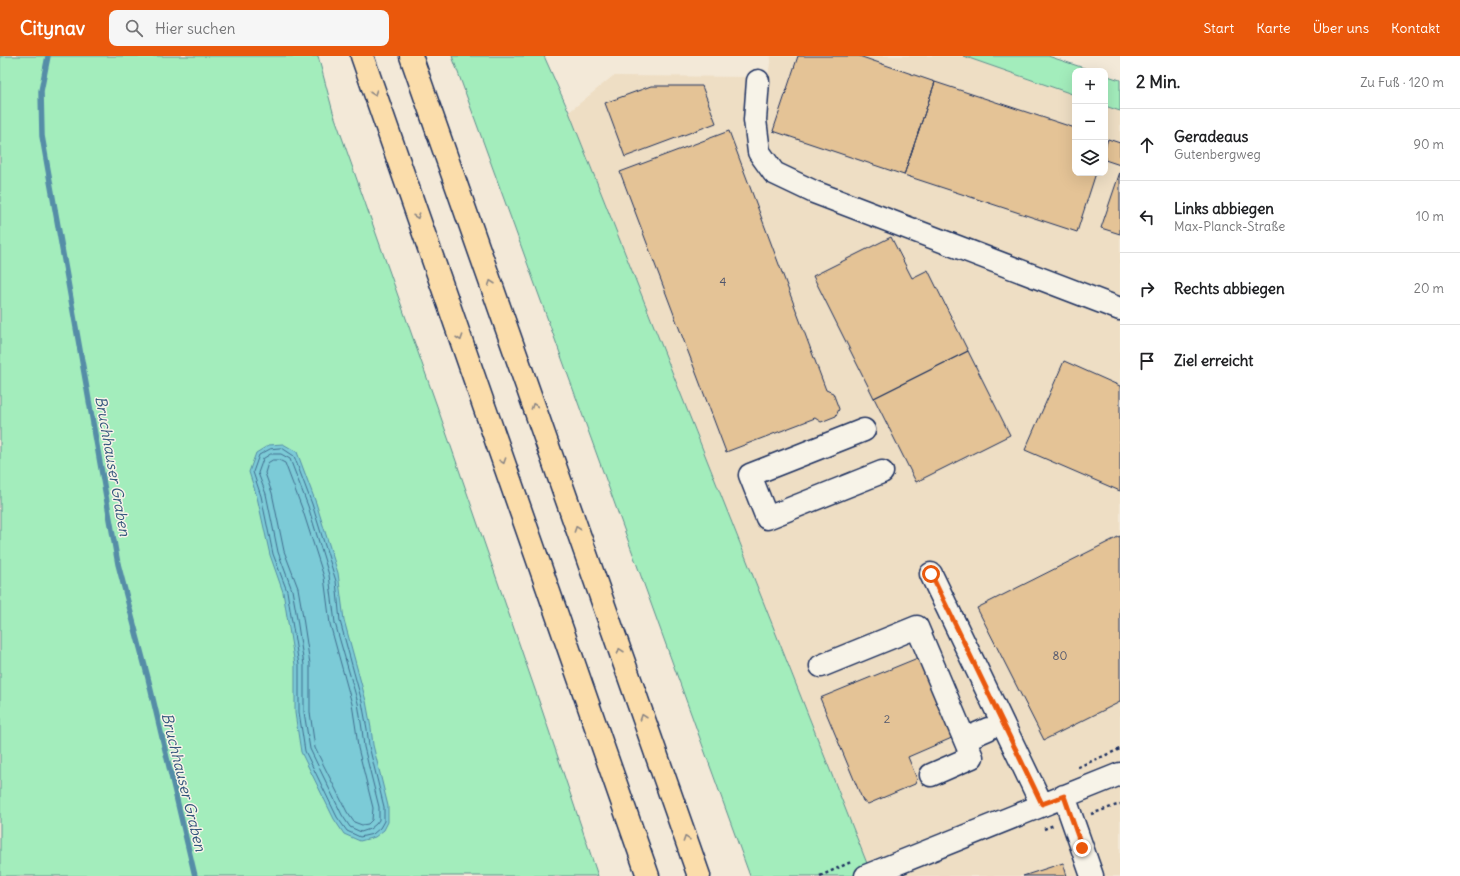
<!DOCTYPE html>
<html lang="de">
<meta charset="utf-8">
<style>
body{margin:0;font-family:Delius,sans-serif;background:#f6f6f6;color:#202124}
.controls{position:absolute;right:12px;top:12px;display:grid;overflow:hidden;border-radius:8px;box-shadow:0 4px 16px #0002}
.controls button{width:36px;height:36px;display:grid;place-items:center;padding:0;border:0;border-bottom:1px solid #e0e0e0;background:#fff;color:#202124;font:20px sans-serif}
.stop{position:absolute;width:12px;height:12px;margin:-9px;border:3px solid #ea580c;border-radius:50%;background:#fff}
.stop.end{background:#ea580c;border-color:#fff;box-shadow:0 1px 4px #0008}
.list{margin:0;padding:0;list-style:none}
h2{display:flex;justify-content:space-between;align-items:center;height:52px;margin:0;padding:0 16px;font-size:17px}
h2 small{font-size:13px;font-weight:400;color:#757577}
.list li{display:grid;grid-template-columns:26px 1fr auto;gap:12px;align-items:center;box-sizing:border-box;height:72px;padding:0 16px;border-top:1px solid #e0e0e0}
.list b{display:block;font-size:15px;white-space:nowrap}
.list p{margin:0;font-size:13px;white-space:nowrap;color:#757577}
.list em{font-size:13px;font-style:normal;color:#757577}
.icon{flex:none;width:22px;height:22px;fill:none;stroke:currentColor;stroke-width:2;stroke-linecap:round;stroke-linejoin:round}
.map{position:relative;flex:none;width:1120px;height:820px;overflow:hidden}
header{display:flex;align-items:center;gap:24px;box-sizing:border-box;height:56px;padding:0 20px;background:#ea580c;color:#fff}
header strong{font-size:19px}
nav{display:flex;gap:22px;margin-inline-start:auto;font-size:14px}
.search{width:280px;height:36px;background:#f6f6f6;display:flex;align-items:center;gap:10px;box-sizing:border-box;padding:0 14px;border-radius:8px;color:#757577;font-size:15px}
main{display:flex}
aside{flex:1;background:#fff}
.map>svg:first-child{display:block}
</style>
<header>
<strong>Citynav</strong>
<div class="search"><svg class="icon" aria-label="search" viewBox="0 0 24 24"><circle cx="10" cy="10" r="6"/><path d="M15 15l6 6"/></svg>Hier suchen</div>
<nav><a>Start</a><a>Karte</a><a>Über uns</a><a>Kontakt</a></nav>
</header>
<main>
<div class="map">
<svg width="1120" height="820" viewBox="0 0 1120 820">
<rect width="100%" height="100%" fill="#f3e9d8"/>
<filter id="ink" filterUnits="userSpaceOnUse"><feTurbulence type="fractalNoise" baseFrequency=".025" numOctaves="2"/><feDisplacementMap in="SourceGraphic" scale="8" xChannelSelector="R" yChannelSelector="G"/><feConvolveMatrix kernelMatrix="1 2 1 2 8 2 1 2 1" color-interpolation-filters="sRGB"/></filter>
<g filter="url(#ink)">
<path fill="#eedec4" d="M771,0H963L1075,39V117H1105V50L1120,55V820H872L569,56L613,20L768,21Z"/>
<path fill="#a3edbc" stroke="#5f8e8d" d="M0,0H318L333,56L437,350L540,648L598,820H0Z
M452,0H544L569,56L872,820H750Z
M963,0H1048L1093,15H1075V39Z
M1105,19L1120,24V55L1105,50Z"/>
<path fill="#7bcbd7" stroke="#558da7" d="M283,388L297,396L316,447L338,517L344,564L366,645L371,672L373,689L388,750V766L384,774L375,781L360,785L344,778L334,763L301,696L295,657V609L283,536L270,499L257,441L249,416L256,397L269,389Z"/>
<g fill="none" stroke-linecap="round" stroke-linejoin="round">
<path stroke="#416d8e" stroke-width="1" d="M282,392L294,400L312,448L336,525L340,565L362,646L367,673L369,690L384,751V765L380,772L373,778L360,781L347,775L337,761L305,695L299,656V609L287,535L273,498L261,440L253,416L259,399L270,393Z
M271,398H281L290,403L308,450L329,519L335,567L358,647L362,673L364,691L379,751V764L376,768L370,773L361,776L350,771L342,759L310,693L304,656V609L296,556L292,534L278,496L266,438L258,417L263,403Z
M273,404H279L285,407L302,452L324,521L330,568L352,648L356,674L358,692L373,752L372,764L368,768L362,769L354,766L347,756L315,692L310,656V608L302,555L298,532L284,495L272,437L265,417L268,407Z"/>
<path stroke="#558da7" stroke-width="5.5" d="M48,0L41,35L42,80L118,508L148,622L195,820"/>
</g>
<path fill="#e4c396" stroke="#1b2f5e" d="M798,0H859L935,26L904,119L773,75Z
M935,26L1075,72V117H1096L1077,176L904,119Z
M651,30H702L716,67L625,101L605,47Z
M729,75L826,334L833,337L839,353L836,360L821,366L815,362L726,396L620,116Z
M1108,83L1120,87V109L1105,104V92Z
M1120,116V178L1101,172Z
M891,181L912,222L928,214L968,295L874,342L813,220Z
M968,295L1010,379L916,426L874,342Z
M1064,305L1120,330V435L1025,394Z
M1120,480V646L1044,684L977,552Z
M920,601L954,681L908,701L917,723L915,728L868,748L863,745L820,642Z
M1063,807L1067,820H1023Z"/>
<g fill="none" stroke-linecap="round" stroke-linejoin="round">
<g stroke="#1b2f5e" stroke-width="25">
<path id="minor" d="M758,25L755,64L759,96L774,117L814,136L1120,253
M864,374L750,419L767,462L882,416
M931,518L1042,749
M821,610L917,571L972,701L931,719
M965,683L988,673
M1064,740L1092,820
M866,820L1120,718"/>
</g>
<g stroke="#1b2f5e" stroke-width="25">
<path id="highway" d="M362,0L648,820
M411,0L699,820"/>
</g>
<path stroke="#1b2f5e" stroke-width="2.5" stroke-dasharray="3 3" stroke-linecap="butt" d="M1078,711L1120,693
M1091,758L1120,748
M1044,773L1054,769
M820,820L851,806"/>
<use href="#minor" stroke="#f7f3e8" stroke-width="22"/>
<use href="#highway" stroke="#fbddab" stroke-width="22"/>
</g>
<defs><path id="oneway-chevron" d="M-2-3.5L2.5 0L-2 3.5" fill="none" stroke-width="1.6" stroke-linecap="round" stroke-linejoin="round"/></defs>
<g stroke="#8b8684">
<use href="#oneway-chevron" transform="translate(374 37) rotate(71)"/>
<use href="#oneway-chevron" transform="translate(417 160) rotate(71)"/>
<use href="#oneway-chevron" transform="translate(491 227) rotate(-109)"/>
<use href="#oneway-chevron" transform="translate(460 282) rotate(71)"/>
<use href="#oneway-chevron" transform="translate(534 350) rotate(-109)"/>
<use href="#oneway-chevron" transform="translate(503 405) rotate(71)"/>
<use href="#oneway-chevron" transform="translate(577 473) rotate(-109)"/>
<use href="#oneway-chevron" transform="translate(620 595) rotate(-109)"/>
<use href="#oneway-chevron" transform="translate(643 661) rotate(-109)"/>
<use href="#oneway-chevron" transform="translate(686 783) rotate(-109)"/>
</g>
</g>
<g fill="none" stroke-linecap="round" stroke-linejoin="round" filter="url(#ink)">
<path stroke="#ea580c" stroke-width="5" d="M931,518L1042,748L1064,740L1082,792"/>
</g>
<g text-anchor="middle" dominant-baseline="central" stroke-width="3" stroke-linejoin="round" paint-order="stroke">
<g font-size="12" fill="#4d546c">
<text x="723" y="225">4</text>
<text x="1060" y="599">80</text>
<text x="887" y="662">2</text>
</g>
<g font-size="15" font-style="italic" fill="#33567c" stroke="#f7f3e8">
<text transform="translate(113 410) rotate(80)">Bruchhauser Graben</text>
<text transform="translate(184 726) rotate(76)">Bruchhauser Graben</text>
</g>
</g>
</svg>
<div class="controls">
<button>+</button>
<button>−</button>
<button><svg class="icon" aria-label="layers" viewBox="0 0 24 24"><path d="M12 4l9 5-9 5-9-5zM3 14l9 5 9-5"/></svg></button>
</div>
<div class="stop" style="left:931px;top:518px"></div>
<div class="stop end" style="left:1082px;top:792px"></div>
</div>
<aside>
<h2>2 Min.<small>Zu Fuß · 120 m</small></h2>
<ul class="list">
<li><svg class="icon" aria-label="ahead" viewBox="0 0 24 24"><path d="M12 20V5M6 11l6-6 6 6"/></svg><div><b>Geradeaus</b><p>Gutenbergweg</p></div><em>90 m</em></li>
<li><svg class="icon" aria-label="left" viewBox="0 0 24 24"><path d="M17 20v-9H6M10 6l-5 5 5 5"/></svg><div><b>Links abbiegen</b><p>Max-Planck-Straße</p></div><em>10 m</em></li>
<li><svg class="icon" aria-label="right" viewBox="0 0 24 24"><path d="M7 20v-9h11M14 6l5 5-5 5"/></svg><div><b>Rechts abbiegen</b></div><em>20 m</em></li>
<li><svg class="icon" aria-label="arrive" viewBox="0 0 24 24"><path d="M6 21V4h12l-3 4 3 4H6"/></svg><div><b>Ziel erreicht</b></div></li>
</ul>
</aside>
</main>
